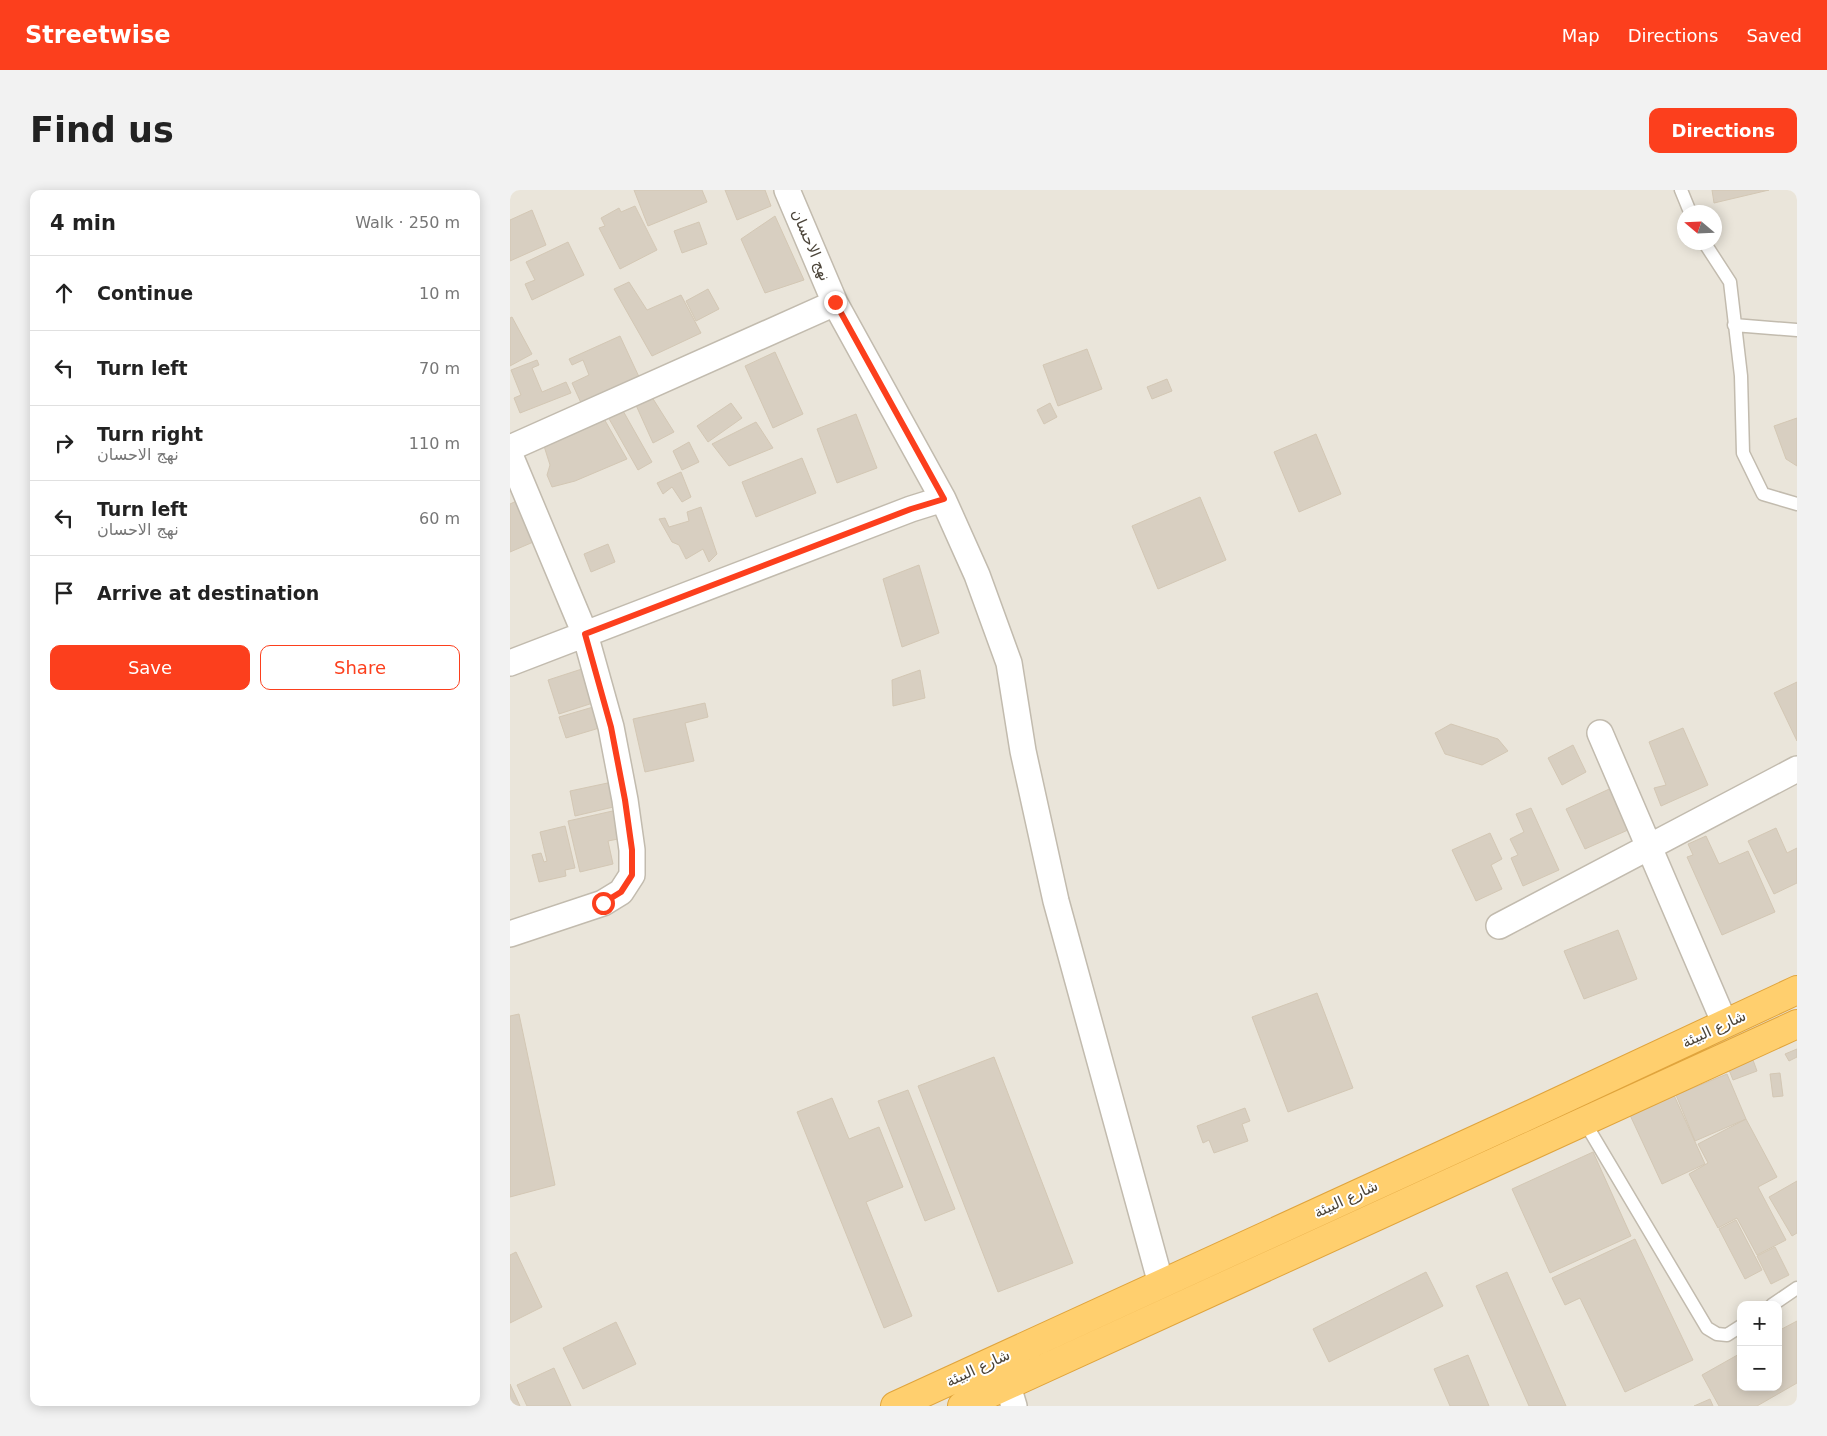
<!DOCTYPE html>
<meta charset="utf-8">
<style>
body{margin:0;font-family:"DejaVu Sans","Noto Naskh Arabic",sans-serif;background:#f2f2f2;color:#222}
.controls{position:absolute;right:15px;bottom:15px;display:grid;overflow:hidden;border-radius:10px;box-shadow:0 2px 12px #0003}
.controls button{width:45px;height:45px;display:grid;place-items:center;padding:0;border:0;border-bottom:1px solid #e0e0e0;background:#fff;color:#222;font:25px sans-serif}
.compass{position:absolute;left:1167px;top:15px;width:45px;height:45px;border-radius:50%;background:#fff;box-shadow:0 2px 12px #0003;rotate:289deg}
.stop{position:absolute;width:15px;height:15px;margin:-11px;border:4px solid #fc3f1d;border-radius:50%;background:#fff}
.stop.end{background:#fc3f1d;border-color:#fff;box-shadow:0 1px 5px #0008}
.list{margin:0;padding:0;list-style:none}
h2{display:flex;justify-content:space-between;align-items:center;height:65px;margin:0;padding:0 20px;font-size:21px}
h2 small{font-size:16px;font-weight:400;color:#767676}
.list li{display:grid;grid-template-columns:32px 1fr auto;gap:15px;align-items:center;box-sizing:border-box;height:75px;padding:0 20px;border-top:1px solid #e0e0e0}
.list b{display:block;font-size:19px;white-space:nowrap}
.list p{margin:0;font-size:16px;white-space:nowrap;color:#767676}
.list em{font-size:16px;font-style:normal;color:#767676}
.actions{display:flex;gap:10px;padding:15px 20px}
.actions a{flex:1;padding:11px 0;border:1px solid #fc3f1d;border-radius:10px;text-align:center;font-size:18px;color:#fc3f1d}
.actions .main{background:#fc3f1d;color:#fff}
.icon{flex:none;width:28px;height:28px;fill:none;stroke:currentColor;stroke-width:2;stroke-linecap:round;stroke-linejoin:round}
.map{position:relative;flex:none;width:1287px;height:1216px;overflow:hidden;border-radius:10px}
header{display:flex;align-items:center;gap:30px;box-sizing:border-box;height:70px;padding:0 25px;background:#fc3f1d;color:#fff}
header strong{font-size:24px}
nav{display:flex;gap:28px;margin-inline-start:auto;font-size:18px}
.intro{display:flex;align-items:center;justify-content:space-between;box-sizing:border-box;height:120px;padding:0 30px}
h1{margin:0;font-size:35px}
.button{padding:12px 22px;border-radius:10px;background:#fc3f1d;color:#fff;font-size:18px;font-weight:700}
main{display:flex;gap:30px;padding:0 30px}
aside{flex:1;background:#fff;border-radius:10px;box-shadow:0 2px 12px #0003}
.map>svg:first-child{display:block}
</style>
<header>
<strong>Streetwise</strong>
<nav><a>Map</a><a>Directions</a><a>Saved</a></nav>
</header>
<div class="intro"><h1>Find us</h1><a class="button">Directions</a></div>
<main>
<aside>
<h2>4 min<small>Walk · 250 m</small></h2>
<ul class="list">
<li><svg class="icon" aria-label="ahead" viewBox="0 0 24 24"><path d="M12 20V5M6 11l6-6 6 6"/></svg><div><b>Continue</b></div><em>10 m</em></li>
<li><svg class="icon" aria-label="left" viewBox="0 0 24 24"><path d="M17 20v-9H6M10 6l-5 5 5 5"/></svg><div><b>Turn left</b></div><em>70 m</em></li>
<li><svg class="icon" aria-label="right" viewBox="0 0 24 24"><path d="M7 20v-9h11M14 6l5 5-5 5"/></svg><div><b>Turn right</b><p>نهج الاحسان</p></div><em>110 m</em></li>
<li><svg class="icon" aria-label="left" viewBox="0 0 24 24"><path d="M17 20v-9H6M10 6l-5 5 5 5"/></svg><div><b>Turn left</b><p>نهج الاحسان</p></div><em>60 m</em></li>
<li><svg class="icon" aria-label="arrive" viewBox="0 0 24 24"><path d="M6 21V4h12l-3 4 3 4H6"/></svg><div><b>Arrive at destination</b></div></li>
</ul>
<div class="actions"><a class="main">Save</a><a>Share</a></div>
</aside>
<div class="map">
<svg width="1287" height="1216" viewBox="0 0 1287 1216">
<rect width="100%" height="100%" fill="#f6f3ec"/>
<path fill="#eae5da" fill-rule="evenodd" d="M0,0H1287V1216H0ZM1174,22H1204V52H1174ZM1231,1115H1268V1197H1231Z"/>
<path fill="#d8cfc1" stroke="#d3c7b4" d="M124,0H192L197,12L138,36Z
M215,0H255L261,16L227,30Z
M1202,0H1259L1204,13Z
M125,16L147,60L110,79L89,38L95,36L91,28L109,18L111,22Z
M22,20L36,55L0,71V30Z
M265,26L294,90L255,103L231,49Z
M189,32L197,54L172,63L164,41Z
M58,52L74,85L22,110L15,94L25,90L16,72Z
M119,92L137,120L171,105L191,143L142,166L104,99Z
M198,99L209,119L186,131L176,111Z
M2,127L22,164L0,176V128Z
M110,146L130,189L72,215L62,193L79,185L73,170L62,175L59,169Z
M577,159L592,199L548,216L533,175Z
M265,162L293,224L263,238L235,176Z
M27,170L29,175L22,178L32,202L56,192L61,203L10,223L4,208L11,205L1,180Z
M657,189L662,201L642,209L637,197Z
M140,204L164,242L143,253L125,213Z
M221,213L232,228L198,252L187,236Z
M540,213L547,227L534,234L527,220Z
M112,219L142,272L128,280L98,227Z
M346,224L367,278L327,293L307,239Z
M93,227L117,269L65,291L42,297L37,285L40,275L34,256Z
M1287,228V276L1276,269L1264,236Z
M246,232L263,258L219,276L202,254Z
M806,244L831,304L789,322L764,262Z
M179,252L189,272L172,280L163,261Z
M292,268L306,303L246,327L232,292Z
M171,282L181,307L172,312L162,297L153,304L147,293Z
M690,307L716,370L648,399L622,336Z
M13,308L28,350L0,362V314Z
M191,317L207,364L199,372L193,359L176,369L169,355L162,352L149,329L155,328L159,337L179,331L177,322Z
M98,354L105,372L81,382L74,364Z
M409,375L429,443L392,457L373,389Z
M78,477L89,511L49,524L38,490Z
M410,480L415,508L383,516L382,490Z
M1287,492V551L1264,503Z
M195,513L198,527L175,533L184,571L135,582L123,529Z
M90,515L96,536L56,548L49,527Z
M941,534L988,549L998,561L972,575L935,564L925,543Z
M1173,538L1198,595L1151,616L1144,598L1156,595L1139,552Z
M1063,555L1076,582L1052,595L1038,568Z
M107,591L112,615L65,626L60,601Z
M1108,595L1127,636L1075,659L1056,619Z
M1021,618L1049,680L1013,696L1001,668L1008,665L1000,649L1014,642L1006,624Z
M107,620L113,648L98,651L103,674L70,682L58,631Z
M55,636L65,678L55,680L56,686L29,692L22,665L31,663L34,672L37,671L30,642Z
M1266,638L1277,663L1287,658V693L1264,704L1238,651Z
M980,643L992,669L981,675L992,699L966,711L942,660Z
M1196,646L1209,674L1238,661L1265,722L1212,745L1177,667L1183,665L1178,654Z
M1108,740L1127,789L1074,809L1054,761Z
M807,803L843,898L778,922L742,827Z
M9,824L45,995L0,1007V826Z
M1287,859V867L1279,871L1275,864Z
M484,867L563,1073L488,1102L408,896Z
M1243,870L1247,881L1223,890L1219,880Z
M1270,883L1273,906L1263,907L1260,884Z
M1217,884L1236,929L1185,951L1166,905Z
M398,900L445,1019L415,1031L368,911Z
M1163,903L1195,974L1152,994L1119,923Z
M322,908L339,949L369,937L393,997L356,1012L402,1126L374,1138L287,922Z
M735,918L740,931L732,934L738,951L704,963L699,950L693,953L687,936Z
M1236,929L1267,987L1248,997L1276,1050L1247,1065L1227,1028L1208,1038L1179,984L1198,973L1188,954Z
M1083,962L1121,1046L1040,1083L1002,999Z
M1287,991V1043L1282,1046L1259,1007Z
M1226,1030L1252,1080L1235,1089L1209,1039Z
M1125,1049L1183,1170L1115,1202L1070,1108L1055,1115L1042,1088Z
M1265,1057L1279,1085L1261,1094L1247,1066Z
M6,1062L32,1117L0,1133V1065Z
M916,1082L933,1116L819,1172L803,1139Z
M997,1082L1056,1216H1019L966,1096Z
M1287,1131V1193L1247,1216H1209L1192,1185L1231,1163V1197H1268V1141Z
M106,1132L126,1174L73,1199L53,1158Z
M958,1165L979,1216H940L924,1179Z
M44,1178L61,1216H17L7,1195Z
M0,1194L10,1216H0Z
M1200,1209L1203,1216H1184Z"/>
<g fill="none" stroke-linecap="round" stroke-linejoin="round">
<g stroke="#c2bbae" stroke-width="15">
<path id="lane" d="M1171,0L1180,22
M1194,52L1220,92L1231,186L1233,263L1253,304L1287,314
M1224,135L1287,140
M1074,931L1197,1138L1207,1144L1217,1145L1231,1136
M1262,1115L1287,1098"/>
</g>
<g stroke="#c2bbae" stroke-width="28">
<path id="street" d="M0,258L325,113
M0,265L75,444L101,537L115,610L122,660V685L111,702L93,713L0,744
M433,309L467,385L499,473L513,561L546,711L651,1094
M0,473L401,319L433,309L325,113L277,0
M1090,543L1215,834
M989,736L1287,579
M498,1196L504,1216"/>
</g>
<g stroke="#e0a43c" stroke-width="30">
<path id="highway" d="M385,1216L1011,929L1287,800
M452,1216L1287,834"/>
</g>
<use href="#lane" stroke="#fff" stroke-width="12"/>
<use href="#street" stroke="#fff" stroke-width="25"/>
<use href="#highway" stroke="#ffcf6e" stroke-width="28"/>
</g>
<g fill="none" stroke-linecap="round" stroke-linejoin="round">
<path stroke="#fc3f1d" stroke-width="6" d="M93,713L111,702L122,685V660L115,610L101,537L75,444L401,319L434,309L325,112"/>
</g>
<g text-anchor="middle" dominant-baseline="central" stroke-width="4" stroke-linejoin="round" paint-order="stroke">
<g font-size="15" fill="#4b4439" stroke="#fff">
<text transform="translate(301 55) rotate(67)">نهج الاحسان</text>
<text transform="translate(1204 839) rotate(-25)">شارع البيئة</text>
<text transform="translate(836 1009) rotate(-25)">شارع البيئة</text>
<text transform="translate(468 1178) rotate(-25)">شارع البيئة</text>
</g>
</g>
</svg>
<div class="controls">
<button>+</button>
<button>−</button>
</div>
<svg class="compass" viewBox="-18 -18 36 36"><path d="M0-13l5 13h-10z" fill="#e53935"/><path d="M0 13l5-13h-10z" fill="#767676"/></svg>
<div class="stop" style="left:93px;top:713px"></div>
<div class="stop end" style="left:325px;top:112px"></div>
</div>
</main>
